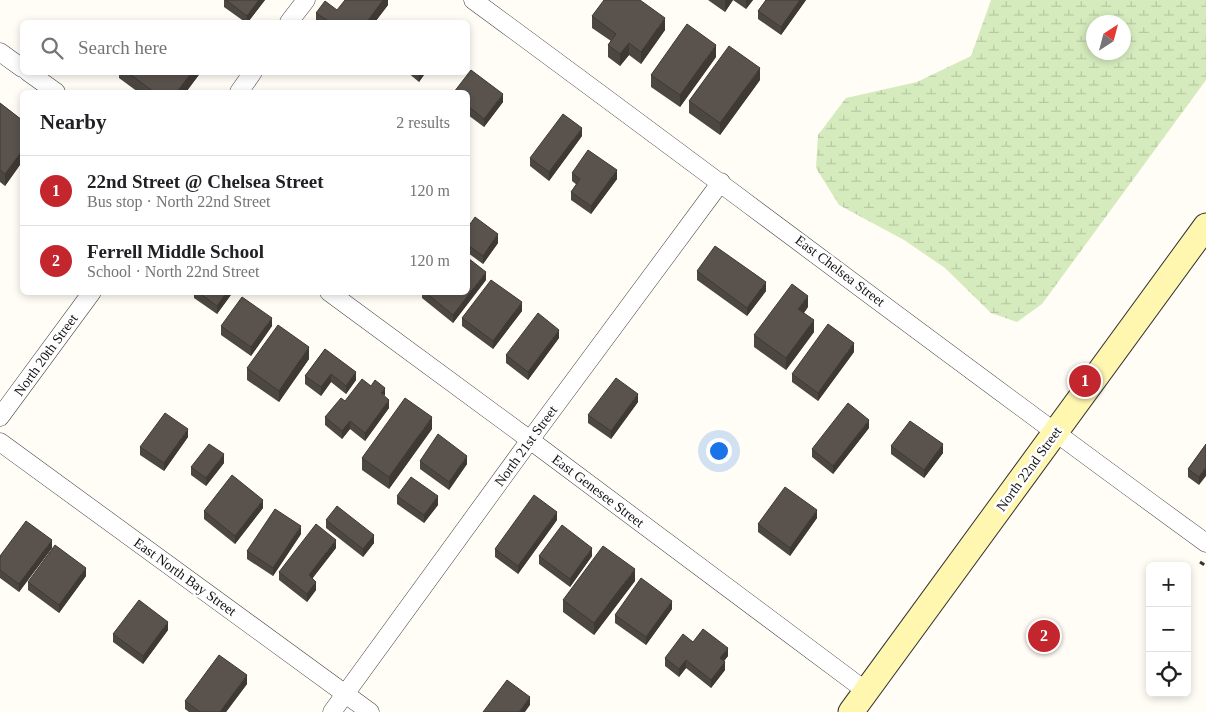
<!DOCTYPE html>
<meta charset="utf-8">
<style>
body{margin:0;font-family:Georgia,serif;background:#f6f6f6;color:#202124}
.controls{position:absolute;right:15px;bottom:15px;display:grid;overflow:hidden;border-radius:8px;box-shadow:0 2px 8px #0003}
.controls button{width:45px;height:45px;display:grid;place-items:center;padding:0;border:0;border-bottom:1px solid #e0e0e0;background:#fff;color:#202124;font:25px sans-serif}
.compass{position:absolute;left:1086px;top:15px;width:45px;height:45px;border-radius:50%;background:#fff;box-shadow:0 2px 8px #0003;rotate:36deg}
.you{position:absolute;left:718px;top:450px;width:18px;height:18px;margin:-12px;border:4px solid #fff;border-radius:50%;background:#1a73e8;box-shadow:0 0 0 8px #1a73e833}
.badge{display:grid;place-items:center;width:32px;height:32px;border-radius:50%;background:#c4262e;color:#fff;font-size:16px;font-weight:700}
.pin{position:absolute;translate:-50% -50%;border:2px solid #fff;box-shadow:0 1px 5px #0006}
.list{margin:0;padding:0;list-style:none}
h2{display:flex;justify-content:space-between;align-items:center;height:65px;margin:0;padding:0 20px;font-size:21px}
h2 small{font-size:16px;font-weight:400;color:#757577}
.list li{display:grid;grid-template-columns:32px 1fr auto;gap:15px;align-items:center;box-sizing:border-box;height:70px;padding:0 20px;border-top:1px solid #e0e0e0}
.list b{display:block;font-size:19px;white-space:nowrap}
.list p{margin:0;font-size:16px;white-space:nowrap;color:#757577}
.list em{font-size:16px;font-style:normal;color:#757577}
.icon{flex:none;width:28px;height:28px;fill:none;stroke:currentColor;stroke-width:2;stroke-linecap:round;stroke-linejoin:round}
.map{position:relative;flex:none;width:1206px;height:712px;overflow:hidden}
.search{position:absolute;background:#fff;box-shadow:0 2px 8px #0003;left:20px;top:20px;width:450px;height:55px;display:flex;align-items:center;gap:12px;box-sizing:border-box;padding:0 18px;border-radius:8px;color:#757577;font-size:19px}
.panel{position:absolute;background:#fff;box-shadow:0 2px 8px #0003;left:20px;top:90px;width:450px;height:205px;border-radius:8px}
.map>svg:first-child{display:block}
</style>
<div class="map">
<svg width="1206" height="712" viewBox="0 0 1206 712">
<defs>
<pattern id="wetland-marsh" width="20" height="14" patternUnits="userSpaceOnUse" patternTransform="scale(1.25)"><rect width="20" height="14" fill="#d5ebbd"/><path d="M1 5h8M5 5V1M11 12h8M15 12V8" fill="none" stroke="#b6c8a1"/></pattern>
</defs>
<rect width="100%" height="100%" fill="#fffdf5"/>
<path fill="url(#wetland-marsh)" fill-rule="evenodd" d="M991,0H1206V80L1042,304L1017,322L991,313L945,268L904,240L839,205L816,168L818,135L846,98L917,82L971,56ZM1094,22H1124V52H1094Z"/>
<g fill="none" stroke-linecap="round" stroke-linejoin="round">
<g stroke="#444" stroke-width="19">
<path id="street" d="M473,0C718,180 960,364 1206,543
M289,22L306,0
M0,52L22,68
M28,72L56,92
M239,92L253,72
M329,292L530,440L866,691
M0,417L92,292
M0,442L370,712
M332,712L530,440L721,182"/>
</g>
<g stroke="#333" stroke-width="27">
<path id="secondary" d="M851,712L1206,226"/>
</g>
<path stroke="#333" stroke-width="3" stroke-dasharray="5 2.5" stroke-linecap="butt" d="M1200,562L1206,566"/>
<use href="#street" stroke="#fff" stroke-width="18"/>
<use href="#secondary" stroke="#fff6b0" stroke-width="25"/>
</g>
<path fill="#4d4742" d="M224,0H265L248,22H245L224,7Z
M388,0V5L375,22H316V13L337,10Z
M708,0H753L746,9L733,0L725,12Z
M766,0H806L781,35L758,19V11Z
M592,16L665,30L641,64L629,55L620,66L608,57V45L611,41L592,28Z
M716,57L680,107L651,87V75Z
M119,72H201L186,92H138L119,78Z
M407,72H426L419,82Z
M760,80L720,135L689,113V101Z
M468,92L503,102L484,127L468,115Z
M0,103L22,120V162L5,186L0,182Z
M582,136L549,181L530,166V158Z
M572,173L617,179L591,214L571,200V192L577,185L572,181Z
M468,227L498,243L483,264L468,253Z
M697,271L766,291L747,316L697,280Z
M486,280L453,323L422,298V292H468Z
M194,292H233L217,314L194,298Z
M808,307L804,313L814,332L786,370L754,347V335Z
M522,311L493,349L462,326V318Z
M221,326H272L251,356L221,335Z
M559,338L528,380L506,363V355Z
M325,349L356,380L346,394L331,382L321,396L305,384V376Z
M854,352L818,401L792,382V374Z
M309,359L279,402L247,380V368Z
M385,397L389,408L365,441L350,429L342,439L325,425V417L345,401Z
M638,402L611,439L588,423V415Z
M869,428L833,474L812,457V449Z
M432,429L389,489L362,470V458Z
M188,437L164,471L140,455V447Z
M1206,444L1199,485L1188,477V469Z
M891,446L943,453L924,478L891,454Z
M420,461L467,464L449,490L420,469Z
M224,463L206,486L191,475V467Z
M397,496L438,505L424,523L397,504Z
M263,508L235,544L204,519V511Z
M817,518L790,556L758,532V524Z
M326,520L374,543L363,557L326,528Z
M557,520L518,574L495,557V549Z
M301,534L273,576L247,559V551Z
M52,548L19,592L0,578V556Z
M336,548L312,578L316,590L307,602L279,580V572Z
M539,556H592L570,587L539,564Z
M86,576L59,613L28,590V582Z
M635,581L594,635L563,612V600Z
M672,609L646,645L615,623V615Z
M168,630L143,664L113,642V634Z
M693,642L728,656L724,661L725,670L711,688L686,668L679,677L665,666V658Z
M247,684L226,712H189L185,709V701Z"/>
<path fill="#3f3936" d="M259,0H265L248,22H247V16Z
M383,0H388V5L375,22H367Z
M725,0H733L725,12Z
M746,0H753L746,9Z
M800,0H806L781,35V27Z
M665,18V30L641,64V52Z
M629,43V55L620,66V54Z
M716,45V57L680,107V95Z
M760,68V80L720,135V123Z
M192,72H201L186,92H177Z
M420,72H426L419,82V74Z
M503,94V102L484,127V119Z
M582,128V136L549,181V172Z
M22,151V162L5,186V174Z
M617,170V179L591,214V206Z
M498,234V243L483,264V256Z
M486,272V280L453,323V315Z
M766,282V291L747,316V308Z
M227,292H233L217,314V306Z
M808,296V307L798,320V309Z
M522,302V311L493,349V341Z
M272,318V326L251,356V347Z
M814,320V332L786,370V358Z
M559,330V338L528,380V372Z
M854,343V352L818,401V393Z
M309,347V359L279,402V391Z
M356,372V380L346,394V386Z
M331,374V382L321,396V387Z
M385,388V396L381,393Z
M638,394V402L611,439V431Z
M389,400V408L365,441V433Z
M432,417V429L389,489V477Z
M869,420V428L833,474V466Z
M350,421V429L342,439V431Z
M188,429V437L164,471V463Z
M943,444V453L924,478V470Z
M224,454V463L206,486V478Z
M467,456V464L449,490V482Z
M1206,467V476L1199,485V477Z
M438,496V505L424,523V515Z
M263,500V508L235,544V536Z
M817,510V518L790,556V548Z
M557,512V520L518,574V566Z
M301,526V534L273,576V568Z
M374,535V543L363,557V549Z
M52,540V548L19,592V584Z
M336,540V548L309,583V575Z
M592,548V556L570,587V579Z
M86,568V576L59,613V605Z
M635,569V581L594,635V623Z
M316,582V590L307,602V594Z
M672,601V609L646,645V637Z
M168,622V630L143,664V656Z
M728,648V656L720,666V658Z
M686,660V668L679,677V669Z
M725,662V670L711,688V680Z
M247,675V684L226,712H220Z
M530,697V705L525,712H519Z"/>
<path fill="#5a524d" stroke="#3f3936" d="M226,0H259L247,16Z
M345,0H383L367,22H330L316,13L325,1L337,10Z
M604,0H640L665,18L641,52L629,43L620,54L608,45L616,34L592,16Z
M766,0H800L781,27L758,11Z
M687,24L716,45L680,95L651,75Z
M729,46L760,68L720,123L689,101Z
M471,70L503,94L484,119L468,106V92H454Z
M127,72H192L177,92H154Z
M0,103L22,120V151L5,174L0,170Z
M563,114L582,128L549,172L530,158Z
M588,150L617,170L591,206L571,192L580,179L572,173Z
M475,217L498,234L483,256L468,245V227Z
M715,246L766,282L747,308L697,271Z
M468,258L486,272L453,315L425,292H468Z
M491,280L522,302L493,341L462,318Z
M792,284L808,296L798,309L814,320L786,358L754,335Z
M198,292H227L217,306Z
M242,297L272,318L251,347L221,326Z
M538,313L559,330L528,372L506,355Z
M828,324L854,343L818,393L792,374Z
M278,325L309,347L279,391L247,368Z
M325,349L356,372L346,386L331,374L321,387L305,376Z
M616,378L638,394L611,431L588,415Z
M362,379L371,386L375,380L385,388L381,393L389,400L365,433L350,421L342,431L325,417L341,398L345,401Z
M405,398L432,417L389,477L362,458Z
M848,403L869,420L833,466L812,449Z
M165,413L188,429L164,463L140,447Z
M910,421L943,444L924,470L891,446Z
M438,434L467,456L449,482L420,461Z
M209,444L224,454L206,478L191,467Z
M1206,444V467L1199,477L1188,469Z
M232,475L263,500L235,536L204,511Z
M411,477L438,496L424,515L397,496Z
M785,487L817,510L790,548L758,524Z
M534,495L557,512L518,566L495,549Z
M337,506L374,535L363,549L326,520Z
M275,509L301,526L273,568L247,551Z
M26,521L52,540L19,584L0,570V556Z
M316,524L336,540L309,575L316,582L307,594L279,572Z
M562,525L592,548L570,579L539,556Z
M55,545L86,568L59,605L28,582Z
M603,546L635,569L594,623L563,600Z
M641,578L672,601L646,637L615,615Z
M139,600L168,622L143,656L113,634Z
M703,629L728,648L720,658L725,662L711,680L686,660L679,669L665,658L683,634L693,642Z
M219,655L247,675L220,712H200L185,701Z
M507,680L530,697L519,712H483Z"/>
<g text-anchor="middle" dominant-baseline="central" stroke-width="5" stroke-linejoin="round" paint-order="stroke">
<g font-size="14" fill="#111" stroke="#fff">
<text transform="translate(840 271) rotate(37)">East Chelsea Street</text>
<text transform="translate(46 355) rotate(-54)">North 20th Street</text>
<text transform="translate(526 446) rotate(-54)">North 21st Street</text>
<text transform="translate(1029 469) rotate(-54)">North 22nd Street</text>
<text transform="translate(598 491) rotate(37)">East Genesee Street</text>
<text transform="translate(185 577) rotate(36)">East North Bay Street</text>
</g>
</g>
</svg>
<div class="controls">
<button>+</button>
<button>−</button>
<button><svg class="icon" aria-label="locate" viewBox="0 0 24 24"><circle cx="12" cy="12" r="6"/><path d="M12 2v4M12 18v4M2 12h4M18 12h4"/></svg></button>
</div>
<svg class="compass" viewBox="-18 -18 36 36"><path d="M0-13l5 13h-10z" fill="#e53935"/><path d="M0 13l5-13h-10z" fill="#757577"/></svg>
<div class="you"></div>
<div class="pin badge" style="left:1085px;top:381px">1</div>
<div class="pin badge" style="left:1044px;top:636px">2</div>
<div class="search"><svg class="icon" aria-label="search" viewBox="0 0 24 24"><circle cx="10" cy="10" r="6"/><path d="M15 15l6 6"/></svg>Search here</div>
<section class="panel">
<h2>Nearby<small>2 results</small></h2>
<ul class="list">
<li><span class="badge">1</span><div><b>22nd Street @ Chelsea Street</b><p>Bus stop · North 22nd Street</p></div><em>120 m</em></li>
<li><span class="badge">2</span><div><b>Ferrell Middle School</b><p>School · North 22nd Street</p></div><em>120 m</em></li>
</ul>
</section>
</div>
